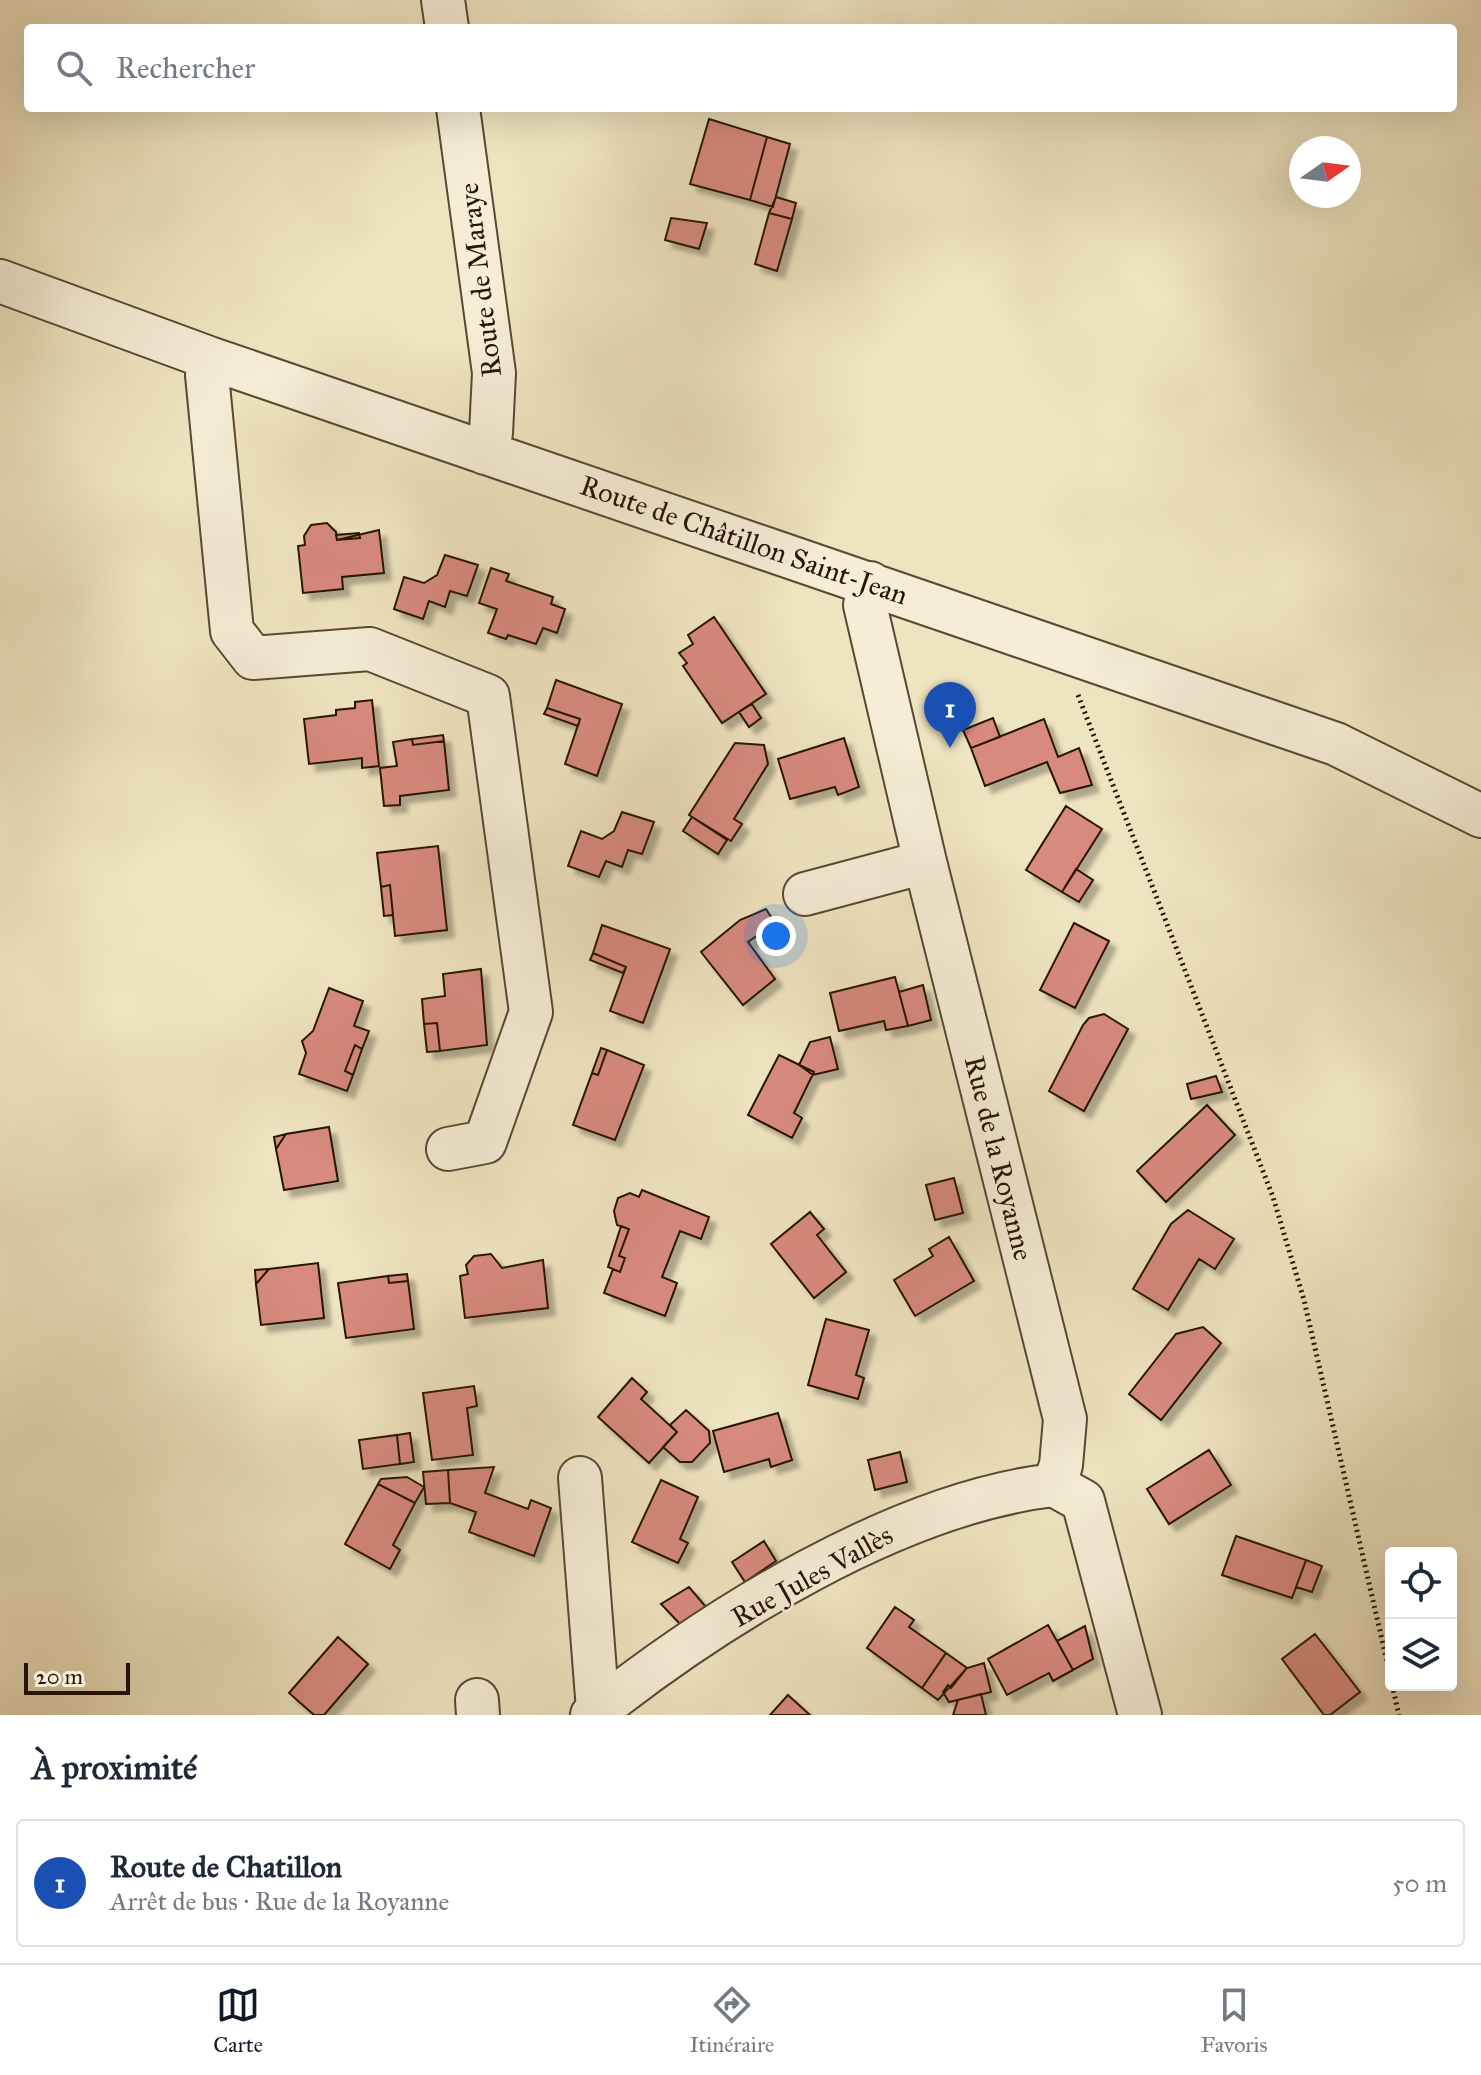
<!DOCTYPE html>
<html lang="fr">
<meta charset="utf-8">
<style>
body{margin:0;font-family:"IM FELL Great Primer",serif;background:#f6f6f7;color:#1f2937}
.controls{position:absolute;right:24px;bottom:24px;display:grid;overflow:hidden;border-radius:8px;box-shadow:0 8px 32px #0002}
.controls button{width:72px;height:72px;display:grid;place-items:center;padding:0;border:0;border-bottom:2px solid #e0e1e3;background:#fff;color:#1f2937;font:40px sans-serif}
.compass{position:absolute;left:1289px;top:136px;width:72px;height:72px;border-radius:50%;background:#fff;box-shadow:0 8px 32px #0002;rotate:76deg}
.scale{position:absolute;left:24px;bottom:20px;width:106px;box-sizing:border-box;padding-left:8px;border:4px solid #271404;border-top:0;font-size:22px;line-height:28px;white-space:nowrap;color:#271404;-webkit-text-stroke:6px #f5edd6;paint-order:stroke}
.you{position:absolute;left:776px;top:936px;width:28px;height:28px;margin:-20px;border:6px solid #fff;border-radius:50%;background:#1a73e8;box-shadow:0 0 0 12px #1a73e833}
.badge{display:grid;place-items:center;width:52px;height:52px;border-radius:50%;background:#111827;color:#fff;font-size:26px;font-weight:700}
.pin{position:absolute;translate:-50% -66px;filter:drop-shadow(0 2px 4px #0008)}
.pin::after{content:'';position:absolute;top:42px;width:28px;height:24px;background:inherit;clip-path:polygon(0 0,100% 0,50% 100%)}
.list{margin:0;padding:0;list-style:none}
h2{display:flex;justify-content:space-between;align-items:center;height:104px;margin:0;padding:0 32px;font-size:34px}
h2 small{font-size:26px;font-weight:400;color:#747a83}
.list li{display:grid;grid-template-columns:52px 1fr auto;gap:24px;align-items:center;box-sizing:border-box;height:128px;margin:0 16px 16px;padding:0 16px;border:2px solid #e0e1e3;border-radius:8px}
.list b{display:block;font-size:30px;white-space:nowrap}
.list p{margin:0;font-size:26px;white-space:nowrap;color:#747a83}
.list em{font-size:26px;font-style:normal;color:#747a83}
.icon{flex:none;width:44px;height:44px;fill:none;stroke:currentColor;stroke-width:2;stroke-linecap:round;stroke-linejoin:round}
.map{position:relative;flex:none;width:1481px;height:1715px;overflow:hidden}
.search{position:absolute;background:#fff;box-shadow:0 8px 32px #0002;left:24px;right:24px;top:24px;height:88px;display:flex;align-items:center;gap:20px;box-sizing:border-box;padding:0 28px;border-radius:8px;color:#747a83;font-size:30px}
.sheet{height:248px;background:#fff}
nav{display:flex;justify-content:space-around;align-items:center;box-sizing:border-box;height:112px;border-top:2px solid #e0e1e3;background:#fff;font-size:22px;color:#747a83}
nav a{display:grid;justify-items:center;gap:4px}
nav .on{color:#111827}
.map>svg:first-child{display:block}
</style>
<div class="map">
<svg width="1481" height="1715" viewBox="0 0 1481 1715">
<defs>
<filter id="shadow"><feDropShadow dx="7" dy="7" stdDeviation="2" flood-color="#0004"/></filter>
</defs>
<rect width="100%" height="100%" fill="#efe4c0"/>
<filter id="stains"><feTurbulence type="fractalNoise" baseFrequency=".0025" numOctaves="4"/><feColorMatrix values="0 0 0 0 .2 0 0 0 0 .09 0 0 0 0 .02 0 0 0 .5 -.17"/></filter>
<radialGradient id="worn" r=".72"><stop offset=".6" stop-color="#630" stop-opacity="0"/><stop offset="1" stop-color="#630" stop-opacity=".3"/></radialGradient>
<path fill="#d88a7f" stroke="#271404" stroke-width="2" filter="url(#shadow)" d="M709,119L767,137L750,200L690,184Z
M767,137L790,144L773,207L750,200Z
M776,197L796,203L792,219L769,213Z
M769,213L792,219L777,271L755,264Z
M671,218L707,223L699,249L665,240Z
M327,523L336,532L337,540L379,530L384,573L342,577L343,589L303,593L298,546L305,545L304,536L311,525Z
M359,533L360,538L337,540L336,535Z
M445,555L478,565L467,596L450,591L445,607L429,601L423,619L394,609L404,577L424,583L437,575Z
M491,568L509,574L506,581L553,597L551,604L565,609L557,633L543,628L536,644L508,635L506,639L488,633L497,609L479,603Z
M714,617L766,694L722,723L683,666L687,663L679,653L693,644L688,635Z
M556,680L622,704L597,776L565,764L580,719L547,708Z
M372,700L379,766L362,768V758L309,764L304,719L336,715V710L355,708V702Z
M752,704L761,718L749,727L739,712Z
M547,708L580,719L578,726L544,714Z
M993,718L1000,737L971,748L963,730Z
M1044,719L1058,757L1079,748L1092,785L1060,793L1047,762L985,786L971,748Z
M443,735L444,741L413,745L412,739Z
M844,738L859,787L838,795L835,787L790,799L778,759Z
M412,739L413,745L444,741L449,790L400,796V805L384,806L380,768L397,766L393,742Z
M735,743L764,745L768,764L734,819L742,824L731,841L689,815Z
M1066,806L1102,829L1062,892L1026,870Z
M622,812L654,822L642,854L628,850L622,867L606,861L599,877L568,866L581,831L602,839L614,831Z
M692,817L727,840L718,854L683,831Z
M438,846L447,930L395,936L390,885L381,887L377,853Z
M1076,869L1093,880L1079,902L1062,892Z
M390,885L393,915L384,916L381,887Z
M766,909L775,923L748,942L775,979L743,1005L701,952L740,920Z
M1074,923L1109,941L1075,1008L1040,990Z
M602,925L670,949L643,1023L610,1011L626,967L593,953Z
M593,953L626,967L623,973L590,960Z
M481,969L487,1045L440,1051L437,1023L424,1024L422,999L445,996L443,974Z
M895,977L908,1026L886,1030L884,1021L839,1031L830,993Z
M923,985L931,1020L908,1026L899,992Z
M329,988L363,1001L354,1026L369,1031L362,1049L355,1045L345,1071L353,1075L347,1091L299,1074L306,1053L302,1041L313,1031Z
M1104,1014L1128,1029L1084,1111L1049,1091L1083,1025L1089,1018Z
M437,1023L440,1051L427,1052L424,1024Z
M830,1037L838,1069L813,1075L799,1065L810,1042Z
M355,1045L362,1049L353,1075L345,1071Z
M601,1048L607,1050L598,1075L592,1073Z
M607,1050L644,1065L615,1140L573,1125L592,1073L598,1075Z
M779,1055L814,1072L794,1113L802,1118L792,1138L748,1115Z
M1216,1076L1222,1092L1191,1099L1187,1084Z
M1207,1105L1235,1135L1166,1202L1137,1171Z
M329,1127L338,1181L284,1190L276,1149L286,1134Z
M286,1134L276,1149L274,1137Z
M954,1178L963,1213L935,1220L926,1185Z
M642,1190L709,1217L701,1239L680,1231L662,1277L677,1283L665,1316L604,1293L613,1269L620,1272L625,1258L619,1256L629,1229L617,1225L614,1211L618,1198L630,1193L639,1197Z
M1188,1210L1234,1239L1215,1269L1199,1259L1168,1310L1133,1289L1171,1224Z
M810,1212L824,1229L817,1235L846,1272L814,1298L771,1244Z
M621,1226L629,1229L619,1256L625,1258L620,1272L608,1267Z
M949,1237L974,1281L915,1316L894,1280L933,1256L929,1249Z
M491,1254L502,1268L543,1260L548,1308L465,1318L460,1276L468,1274L466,1265L474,1256Z
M318,1263L324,1318L261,1325L256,1284L269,1269Z
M269,1269L256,1284L255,1270Z
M407,1274L408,1281L389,1283L388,1276Z
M388,1276L389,1283L408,1281L414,1329L346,1338L338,1283Z
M826,1319L869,1330L856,1375L864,1378L858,1399L808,1385Z
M1203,1327L1221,1343L1161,1420L1129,1394L1176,1334Z
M632,1378L647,1392L641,1399L677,1432L649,1463L598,1417Z
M474,1386L477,1406L467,1408L473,1455L432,1460L423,1393Z
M686,1410L709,1431L710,1443L692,1462H680L663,1447L677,1432L670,1425Z
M778,1413L792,1460L771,1467L769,1459L724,1472L713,1431Z
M410,1433L414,1462L400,1464L397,1435Z
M397,1435L400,1464L363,1469L359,1440Z
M1209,1450L1231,1485L1169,1524L1147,1489Z
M900,1452L907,1482L875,1490L868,1460Z
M494,1467L485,1493L528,1509L531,1500L551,1508L534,1556L469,1532L476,1512L450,1503L448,1470Z
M448,1470L450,1503L426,1504L423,1472Z
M407,1477L424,1487L415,1503L378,1484L381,1479Z
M661,1480L698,1497L680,1539L688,1543L678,1563L632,1542Z
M378,1484L415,1503L393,1545L400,1550L390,1569L345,1544Z
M1236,1536L1306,1560L1292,1598L1222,1575Z
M764,1541L776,1561L745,1582L732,1562Z
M1306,1560L1322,1566L1312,1592L1296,1587Z
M689,1587L706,1607L680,1624L661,1604Z
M895,1607L914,1620L909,1627L946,1653L922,1688L867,1648Z
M1048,1625L1073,1670L1053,1681L1049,1673L1007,1695L988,1659Z
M1085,1626L1093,1659L1073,1670L1057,1641Z
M1315,1634L1360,1692L1330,1715H1324L1282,1659Z
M338,1637L368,1664L324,1715H314L289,1693Z
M946,1653L967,1668L938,1700L922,1688Z
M984,1663L991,1692L949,1702L943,1692L948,1685L951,1688L967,1668Z
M981,1694L986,1715H953L958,1700Z
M788,1695L810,1715H770Z"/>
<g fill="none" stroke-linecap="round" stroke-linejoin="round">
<g stroke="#594833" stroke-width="46">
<path id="minor" d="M443,0L447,28
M458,108L494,373L491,433L485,453
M0,281L212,359L1336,744L1481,816
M212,359L207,375L232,631L253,658L370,649L488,696L531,1012L485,1142L448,1149
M870,583L865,605L925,862L1065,1419L1061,1465L1054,1485
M805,894L925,862
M580,1478L598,1710
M1054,1485L1083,1501L1140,1715
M477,1700L478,1715
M592,1715C714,1618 897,1503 1054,1485"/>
</g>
<path stroke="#271404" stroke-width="5" stroke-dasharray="2 4" stroke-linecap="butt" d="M1078,695L1273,1197L1304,1300L1391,1679
M1392,1685L1399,1715"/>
<use href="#minor" stroke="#f5edd6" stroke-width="42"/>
</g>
<g text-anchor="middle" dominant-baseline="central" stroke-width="6" stroke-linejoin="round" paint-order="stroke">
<g font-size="28" fill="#271404" stroke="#f5edd6">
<text transform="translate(480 280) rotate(-97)">Route de Maraye</text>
<text transform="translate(744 540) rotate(19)">Route de Châtillon Saint-Jean</text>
<text transform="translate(999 1158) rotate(76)">Rue de la Royanne</text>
<text transform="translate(812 1576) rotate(-29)">Rue Jules Vallès</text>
</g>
</g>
<rect width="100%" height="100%" filter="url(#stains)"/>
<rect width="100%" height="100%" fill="url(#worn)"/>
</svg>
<div class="controls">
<button><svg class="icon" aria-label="locate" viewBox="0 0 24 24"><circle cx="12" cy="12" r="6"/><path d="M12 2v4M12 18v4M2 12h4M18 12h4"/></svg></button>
<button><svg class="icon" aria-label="layers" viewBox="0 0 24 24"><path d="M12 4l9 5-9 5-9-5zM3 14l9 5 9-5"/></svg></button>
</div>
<svg class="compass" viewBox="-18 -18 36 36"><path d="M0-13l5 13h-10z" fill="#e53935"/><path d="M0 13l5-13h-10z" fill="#747a83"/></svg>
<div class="scale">20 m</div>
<div class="you"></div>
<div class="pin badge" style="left:950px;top:748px;background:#1a4fb4">1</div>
<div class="search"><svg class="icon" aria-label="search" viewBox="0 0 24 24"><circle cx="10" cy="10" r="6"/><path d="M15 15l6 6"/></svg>Rechercher</div>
</div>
<section class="sheet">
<h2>À proximité<small></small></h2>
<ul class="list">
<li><span class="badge" style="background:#1a4fb4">1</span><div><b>Route de Chatillon</b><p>Arrêt de bus · Rue de la Royanne</p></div><em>50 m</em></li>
</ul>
</section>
<nav>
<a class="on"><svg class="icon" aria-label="map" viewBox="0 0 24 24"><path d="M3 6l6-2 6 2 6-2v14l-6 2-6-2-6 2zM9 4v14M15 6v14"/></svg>Carte</a>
<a><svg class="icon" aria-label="directions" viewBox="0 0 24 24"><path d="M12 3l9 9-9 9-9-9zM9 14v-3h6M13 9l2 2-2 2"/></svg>Itinéraire</a>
<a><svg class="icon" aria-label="saved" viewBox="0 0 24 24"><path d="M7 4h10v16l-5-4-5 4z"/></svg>Favoris</a>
</nav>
